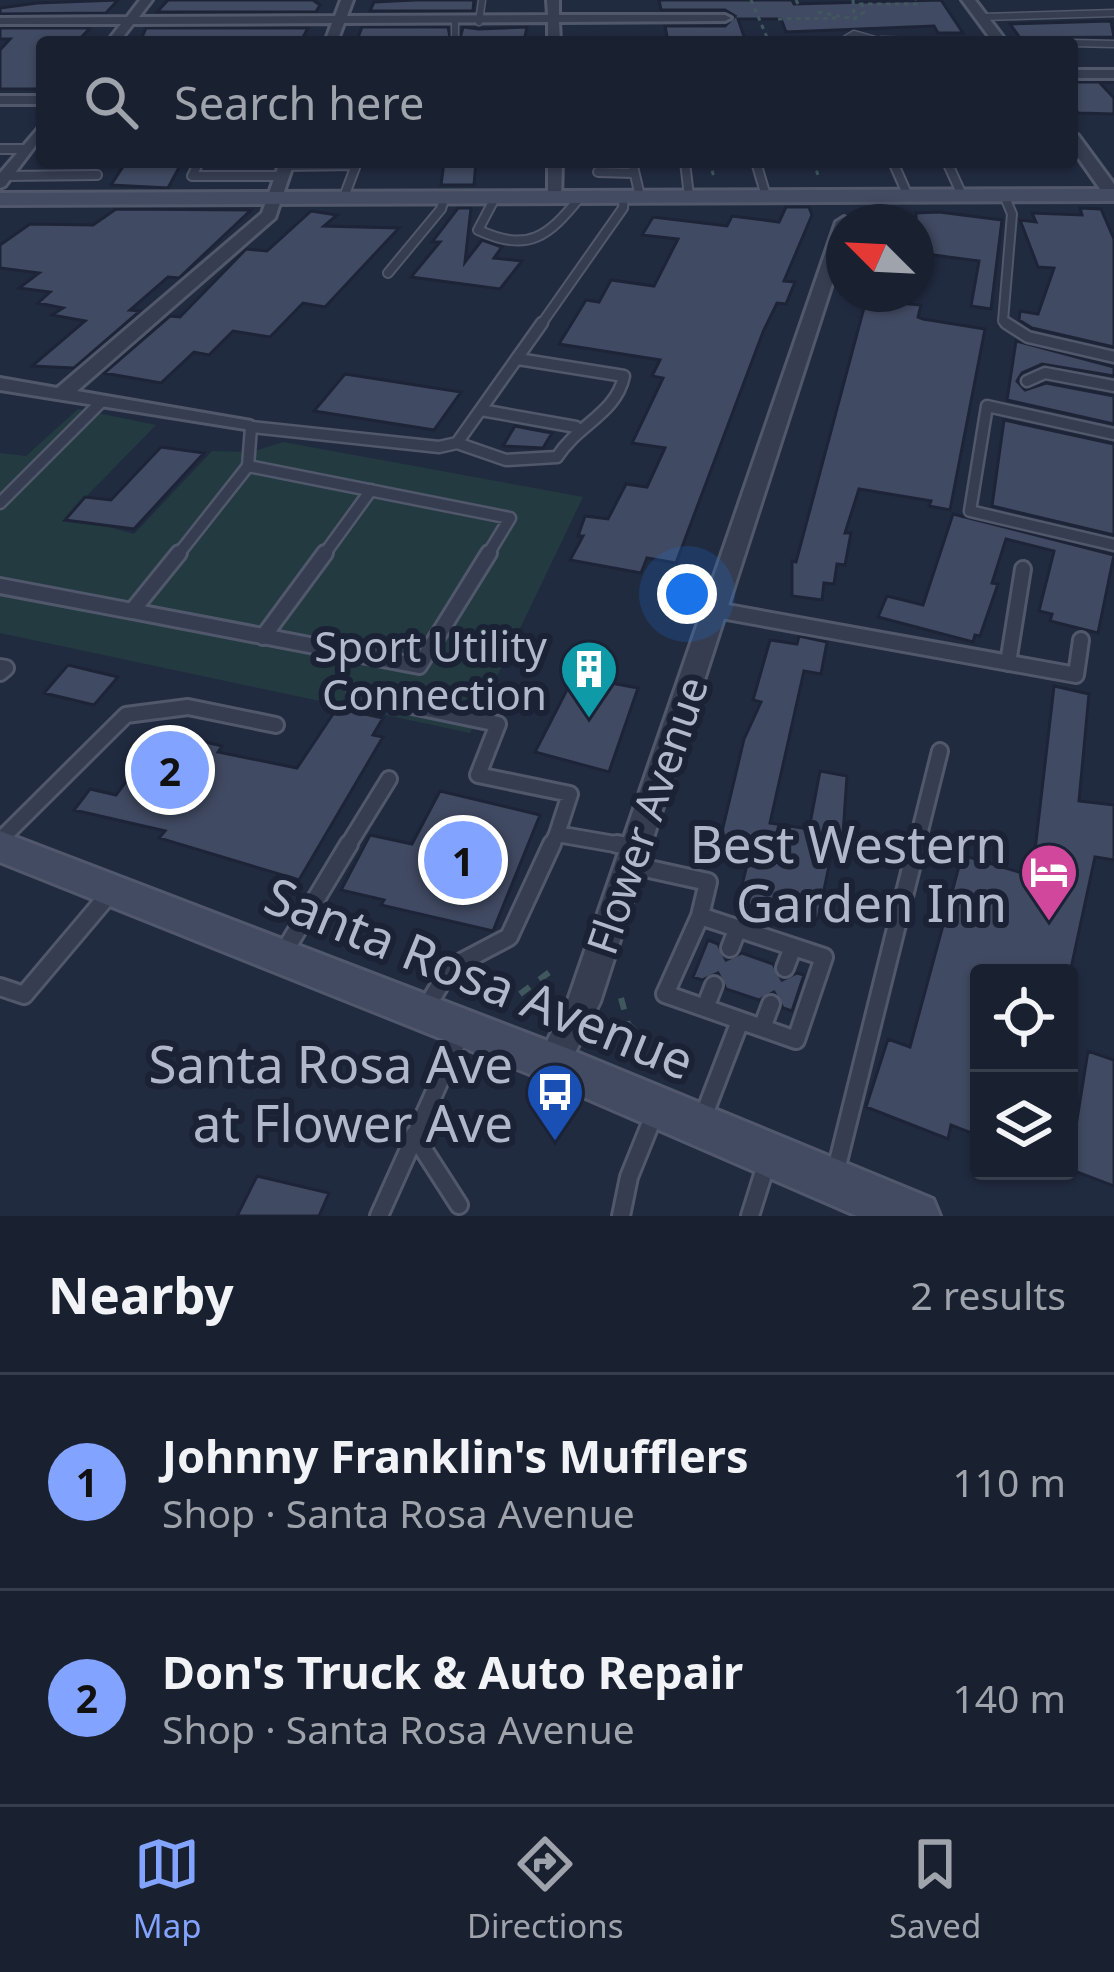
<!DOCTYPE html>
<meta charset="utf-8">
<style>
body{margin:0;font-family:"Noto Sans",sans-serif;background:#222838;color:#f1f3f6}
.controls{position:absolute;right:36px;bottom:36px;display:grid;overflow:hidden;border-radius:12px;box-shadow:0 3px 9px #0004}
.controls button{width:108px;height:108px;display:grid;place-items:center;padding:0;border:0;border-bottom:3px solid #373e4c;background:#192030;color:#f1f3f6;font:60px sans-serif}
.compass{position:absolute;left:826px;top:204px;width:108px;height:108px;border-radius:50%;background:#192030;box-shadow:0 3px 9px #0004;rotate:294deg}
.you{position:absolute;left:687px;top:594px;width:42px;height:42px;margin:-30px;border:9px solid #fff;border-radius:50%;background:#1a73e8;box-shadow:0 0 0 18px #1a73e833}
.badge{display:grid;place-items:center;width:78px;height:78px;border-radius:50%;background:#82a3ff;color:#111;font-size:39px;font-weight:700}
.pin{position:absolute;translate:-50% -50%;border:6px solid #fff;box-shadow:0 3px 12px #0006}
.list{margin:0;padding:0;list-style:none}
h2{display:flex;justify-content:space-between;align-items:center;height:156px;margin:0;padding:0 48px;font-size:51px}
h2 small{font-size:39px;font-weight:400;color:#9fa3ab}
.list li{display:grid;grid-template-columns:78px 1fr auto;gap:36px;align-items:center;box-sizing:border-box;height:216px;padding:0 48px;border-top:3px solid #373e4c}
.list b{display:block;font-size:45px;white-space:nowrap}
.list p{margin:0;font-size:39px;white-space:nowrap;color:#9fa3ab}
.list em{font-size:39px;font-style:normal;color:#9fa3ab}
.icon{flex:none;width:66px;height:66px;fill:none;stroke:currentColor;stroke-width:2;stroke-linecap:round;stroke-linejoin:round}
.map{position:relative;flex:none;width:1114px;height:1216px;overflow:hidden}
.search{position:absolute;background:#192030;box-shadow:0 3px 9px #0004;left:36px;right:36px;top:36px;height:132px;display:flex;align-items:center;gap:30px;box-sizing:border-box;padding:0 42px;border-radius:12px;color:#9fa3ab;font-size:45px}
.sheet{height:588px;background:#192030}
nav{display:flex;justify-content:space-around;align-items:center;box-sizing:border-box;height:168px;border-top:3px solid #373e4c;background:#192030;font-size:33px;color:#9fa3ab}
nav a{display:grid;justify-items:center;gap:6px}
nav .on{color:#82a3ff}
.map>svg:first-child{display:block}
</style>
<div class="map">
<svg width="1114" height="1216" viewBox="0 0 1114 1216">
<rect width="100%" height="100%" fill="#212b40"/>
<path fill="#233a41" d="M78,409L156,425L68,515L134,534L212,451L252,452L283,442L583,497L470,733L0,633V453L26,456Z"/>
<path fill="#404a62" stroke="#1d2437" stroke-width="3" d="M118,0L106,13L0,14V8L37,3Z
M168,0H313L320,5L316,12H157Z
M415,0H474L473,11H370L374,2Z
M659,0H792L794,4L941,0L963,33H938L934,26L786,32L781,19H738L745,39L668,42L665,26H725L735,16L725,10H661Z
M1111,21L1114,37L1020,38L1010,24Z
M362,27H448L451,42L357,40Z
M463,27L479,29L527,27L524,41L459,42Z
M0,28H90L80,39L42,42V89H0V50L10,39H0Z
M146,28H308L301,41L140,42Z
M1072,82H1114L1100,83L1114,98V114L1078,113L1072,105Z
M126,162H182L168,188L111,185Z
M444,162H476L474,185H441Z
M786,207H809L812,215L784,281L795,282L786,304L777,303L763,332L676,563L647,558L641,573L570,560L583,536H578L585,516L608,519L626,484L647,487L665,448L632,443L663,378L652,376L660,360L559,344L586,300L599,302L611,280L654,286L678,239L642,235L653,217L727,226L732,216L779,222Z
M458,208H471L465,262L482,240L502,247L494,258L522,261L500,289L411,277L440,242H432Z
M1080,208L1101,209L1114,239V347L1032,328L1019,320L1020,311L1038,314L1054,268L1038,267L1020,220L1036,222L1032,213L1082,215Z
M116,209L251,210L179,278L168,277L130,310L140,311L74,368L32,366L85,321L52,315L63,308L38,303L50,292L19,288L39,273L0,268V245L30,224L93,225Z
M311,211L337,215L324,226L399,228L325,307L303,303L270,337L233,331L209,355L194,352L161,383L104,373L170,316L180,317L246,249L267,251Z
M939,212L1002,220L991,309L971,306L979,261L933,255L916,293V213Z
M866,300L921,305L918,317L923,319L985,329L950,510L929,506L931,501L859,489L845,533H851L845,565L837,564L834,584L824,583L822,600L792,596V561L796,562Z
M1016,341L1114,367V376L1042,364L1022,373L1017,381L1025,390L1046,383L1114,396V424L1007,400Z
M345,374L461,392L434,430L314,411Z
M1004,420L1114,444V535L992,506Z
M515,426L530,429L552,433L543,448L503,446Z
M161,447L204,453L134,529L65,520L85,497L111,500Z
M953,514L1114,555L1098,633L1050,621L1052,614L1039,611L1054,551L1006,539L992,583L998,584L980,636L975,635L973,642L878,617L887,596L923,605Z
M799,636L827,642L821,674L804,671L770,823L809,829L820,771L847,776L843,834L836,832L818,919L788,913L787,918L738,901L752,845L720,840L744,739L761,702L753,700L770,640L797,644Z
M68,665L118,677L94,705L44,693Z
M574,676L638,688L609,772L535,752Z
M1054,686L1089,694L1079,801L1114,805V860L1095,857L1070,973H979V1136L951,1125L948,1139L866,1107L888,1039L910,1047L962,855L1032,876Z
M337,708L383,718L373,735L383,737L299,880L159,838L165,831L74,810L90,789L116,795L163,732L222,746L218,752L297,768Z
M440,791L540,815L493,931L381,905L384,900L341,890L370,835L412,844Z
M708,940L718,944L726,960L742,953L773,964L782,980L797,973L804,975L792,1011L783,1008L774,992L759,1000L726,989L718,973L702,980L693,977Z
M1088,1051L1114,1060V1186L1069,1169Z
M257,1176L329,1193L319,1216H237Z"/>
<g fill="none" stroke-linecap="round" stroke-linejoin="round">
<g stroke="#51586b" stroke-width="9">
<path id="service-far4" d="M981,17L1114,13
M455,22V36
M479,22L482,0
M881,40L955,42
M841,42L854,34L882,42
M1072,43L1114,44"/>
</g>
<g stroke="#51586b" stroke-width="12">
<path id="service-far3" d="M0,149H26
M199,162L192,176H280
M632,162L640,196
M685,162L689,196
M756,162L766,196
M893,162L908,196
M947,162L962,195
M285,166L356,165L344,197
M598,172L633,173
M5,176L97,175
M1004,195L1012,214L1003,321L1010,326
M496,196L478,230C529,253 548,237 581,196
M388,273L441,209L445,196
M540,326L623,208L624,195"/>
</g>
<g stroke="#51586b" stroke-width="15">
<path id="service-far2" d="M1006,323L1028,337L1114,357
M1027,381L1045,373L1114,386
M481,410L576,427
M1114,434L987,406L970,511L1114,545
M457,443L506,460L557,457C578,424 616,414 624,376L518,359
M248,466L251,427L439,447L457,443L542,323
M0,503L102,401
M177,556L248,466L510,518L487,556
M323,556L371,490"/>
</g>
<g stroke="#51586b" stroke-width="20">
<path id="service-far1" d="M0,586L132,611
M716,610L1076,675L1081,640
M132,611L419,666L489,553
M132,611L179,553
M263,637L325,553
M1008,663L1023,569
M0,667L6,668L0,673
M355,694L498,724L478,775L570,794L557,834L632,847
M0,840L126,715L188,707L276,725
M347,847L389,779
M551,847L557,834
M916,847L940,751"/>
</g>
<g stroke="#51586b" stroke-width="22">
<path id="service" d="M617,844L632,847
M631,865L708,882L700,916
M700,916L824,957L796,1040L665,994Z
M730,948L738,928
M284,952L349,844
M785,968L793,947
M0,987L24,995L111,892
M426,1008L450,968L509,937L552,844
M705,1008L714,985
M762,1028L771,1004
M702,1120L740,1021
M414,1135L459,1205
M835,1174L917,844
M379,1216L462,1031
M621,1216L629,1177L654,1115
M750,1216L766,1165"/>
</g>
<g stroke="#51586b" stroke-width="6">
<path id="minor" d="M140,0H152L139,17L335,16L341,0H353L347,16L548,15L547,0H559V15H725L731,18L725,21L559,22L560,42H548V22L344,23L337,42H325L332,23L133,24L119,42H107L121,24H0V18L127,17Z
M1072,70H1114V78H1072Z
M0,96H42V104H0Z
M42,124V137L5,186L0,188V173Z
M280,162H294L275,218L77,391L251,421L261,427L258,431L0,390V378L57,388L262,213Z
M548,162H562L561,199L548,196Z
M844,217L852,222H844V247L600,1002L565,1073L553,1078L541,1073L536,1063L568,1000L836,222Z"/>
</g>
<g stroke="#51586b" stroke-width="6">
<path id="tertiary" d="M962,0H975L1007,42H993Z
M1072,133L1078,135L1114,184V200L1107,199L1072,149Z"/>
</g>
<g stroke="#51586b" stroke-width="6">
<path id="secondary" d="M1114,189V201L0,205V193Z
M0,831L569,1049L933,1199L940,1216H857L537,1077L0,862Z"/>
</g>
<path stroke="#41575e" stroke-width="3" stroke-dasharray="4.5 4.5" stroke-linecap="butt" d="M751,0L769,42
M796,0L799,6
M853,0L854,15
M859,4H918L916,0
M818,12L854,19L864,12L861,0
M778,19L836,18
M710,162L714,178
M814,162L819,179
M107,163H125"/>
<path stroke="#41575e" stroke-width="6" stroke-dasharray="12 12" stroke-linecap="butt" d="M520,994L555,968
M621,998L628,1024L639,1034"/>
<use href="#service-far4" stroke="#363d50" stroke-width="6"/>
<use href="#service-far3" stroke="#363d50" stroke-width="8"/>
<use href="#service-far2" stroke="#363d50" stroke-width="10"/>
<use href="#service-far1" stroke="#363d50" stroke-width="14"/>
<use href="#service" stroke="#363d50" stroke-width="16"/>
<use href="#minor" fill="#363d50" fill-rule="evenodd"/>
<use href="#tertiary" fill="#363d50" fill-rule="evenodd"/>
<use href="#secondary" fill="#434b63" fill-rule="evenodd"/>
</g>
<defs>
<g id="building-pin" transform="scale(3)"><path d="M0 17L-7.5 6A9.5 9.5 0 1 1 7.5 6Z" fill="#0f9aa8" stroke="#1b2235"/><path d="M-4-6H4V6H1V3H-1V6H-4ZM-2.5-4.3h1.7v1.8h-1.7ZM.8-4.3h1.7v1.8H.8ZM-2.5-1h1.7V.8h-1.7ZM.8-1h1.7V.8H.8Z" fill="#fff"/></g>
<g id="hotel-pin" transform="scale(3)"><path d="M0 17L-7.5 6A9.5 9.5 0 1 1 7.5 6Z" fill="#d1479c" stroke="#1b2235"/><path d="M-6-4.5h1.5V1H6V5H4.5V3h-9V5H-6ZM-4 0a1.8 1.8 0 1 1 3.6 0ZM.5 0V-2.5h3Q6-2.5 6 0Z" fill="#fff"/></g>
<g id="bus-pin" transform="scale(3)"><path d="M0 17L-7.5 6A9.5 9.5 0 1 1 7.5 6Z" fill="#1a4fb4" stroke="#1b2235"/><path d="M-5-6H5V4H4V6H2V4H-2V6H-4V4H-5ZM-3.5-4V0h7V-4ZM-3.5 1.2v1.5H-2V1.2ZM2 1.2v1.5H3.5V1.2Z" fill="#fff"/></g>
</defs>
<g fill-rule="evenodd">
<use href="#building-pin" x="589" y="669"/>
<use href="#hotel-pin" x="1049" y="872"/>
<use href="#bus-pin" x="555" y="1092"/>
</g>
<g text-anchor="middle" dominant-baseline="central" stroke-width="12" stroke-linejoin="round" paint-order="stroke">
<g font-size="42" fill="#b2b8cb" stroke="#1b2235" text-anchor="end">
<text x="547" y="645">Sport Utility<tspan x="547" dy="48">Connection</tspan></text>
</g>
<g font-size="42" fill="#b2b8cb" stroke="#1b2235">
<text transform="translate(646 815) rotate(-71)">Flower Avenue</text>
</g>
<g font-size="51" fill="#b2b8cb" stroke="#1b2235" text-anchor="end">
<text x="1007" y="843">Best Western<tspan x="1007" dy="59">Garden Inn</tspan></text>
<text x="513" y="1063">Santa Rosa Ave<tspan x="513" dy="59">at Flower Ave</tspan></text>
</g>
<g font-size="51" fill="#b2b8cb" stroke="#1b2235">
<text transform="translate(480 977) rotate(22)">Santa Rosa Avenue</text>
</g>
</g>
</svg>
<div class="controls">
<button><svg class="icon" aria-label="locate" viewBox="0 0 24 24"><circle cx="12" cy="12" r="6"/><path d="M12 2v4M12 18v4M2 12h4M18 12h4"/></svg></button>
<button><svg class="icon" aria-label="layers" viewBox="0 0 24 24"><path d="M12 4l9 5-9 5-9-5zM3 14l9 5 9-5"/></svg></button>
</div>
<svg class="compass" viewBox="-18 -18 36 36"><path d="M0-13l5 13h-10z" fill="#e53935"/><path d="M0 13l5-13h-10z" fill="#9fa3ab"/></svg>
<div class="you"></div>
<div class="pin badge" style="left:463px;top:860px">1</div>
<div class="pin badge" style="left:170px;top:770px">2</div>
<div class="search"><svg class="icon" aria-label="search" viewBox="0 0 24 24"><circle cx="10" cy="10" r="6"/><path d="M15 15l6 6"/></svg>Search here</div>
</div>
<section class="sheet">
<h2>Nearby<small>2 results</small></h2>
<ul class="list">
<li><span class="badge">1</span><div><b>Johnny Franklin's Mufflers</b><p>Shop · Santa Rosa Avenue</p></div><em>110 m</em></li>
<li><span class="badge">2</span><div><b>Don's Truck &amp; Auto Repair</b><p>Shop · Santa Rosa Avenue</p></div><em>140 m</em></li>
</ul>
</section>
<nav>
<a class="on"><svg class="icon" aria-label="map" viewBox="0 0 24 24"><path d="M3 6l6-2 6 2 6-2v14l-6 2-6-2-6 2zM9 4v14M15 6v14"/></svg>Map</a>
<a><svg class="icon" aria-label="directions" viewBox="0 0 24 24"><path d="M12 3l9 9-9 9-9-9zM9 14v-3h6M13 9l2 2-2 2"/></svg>Directions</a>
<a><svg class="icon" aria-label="saved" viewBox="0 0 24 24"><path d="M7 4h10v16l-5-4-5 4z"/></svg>Saved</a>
</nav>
